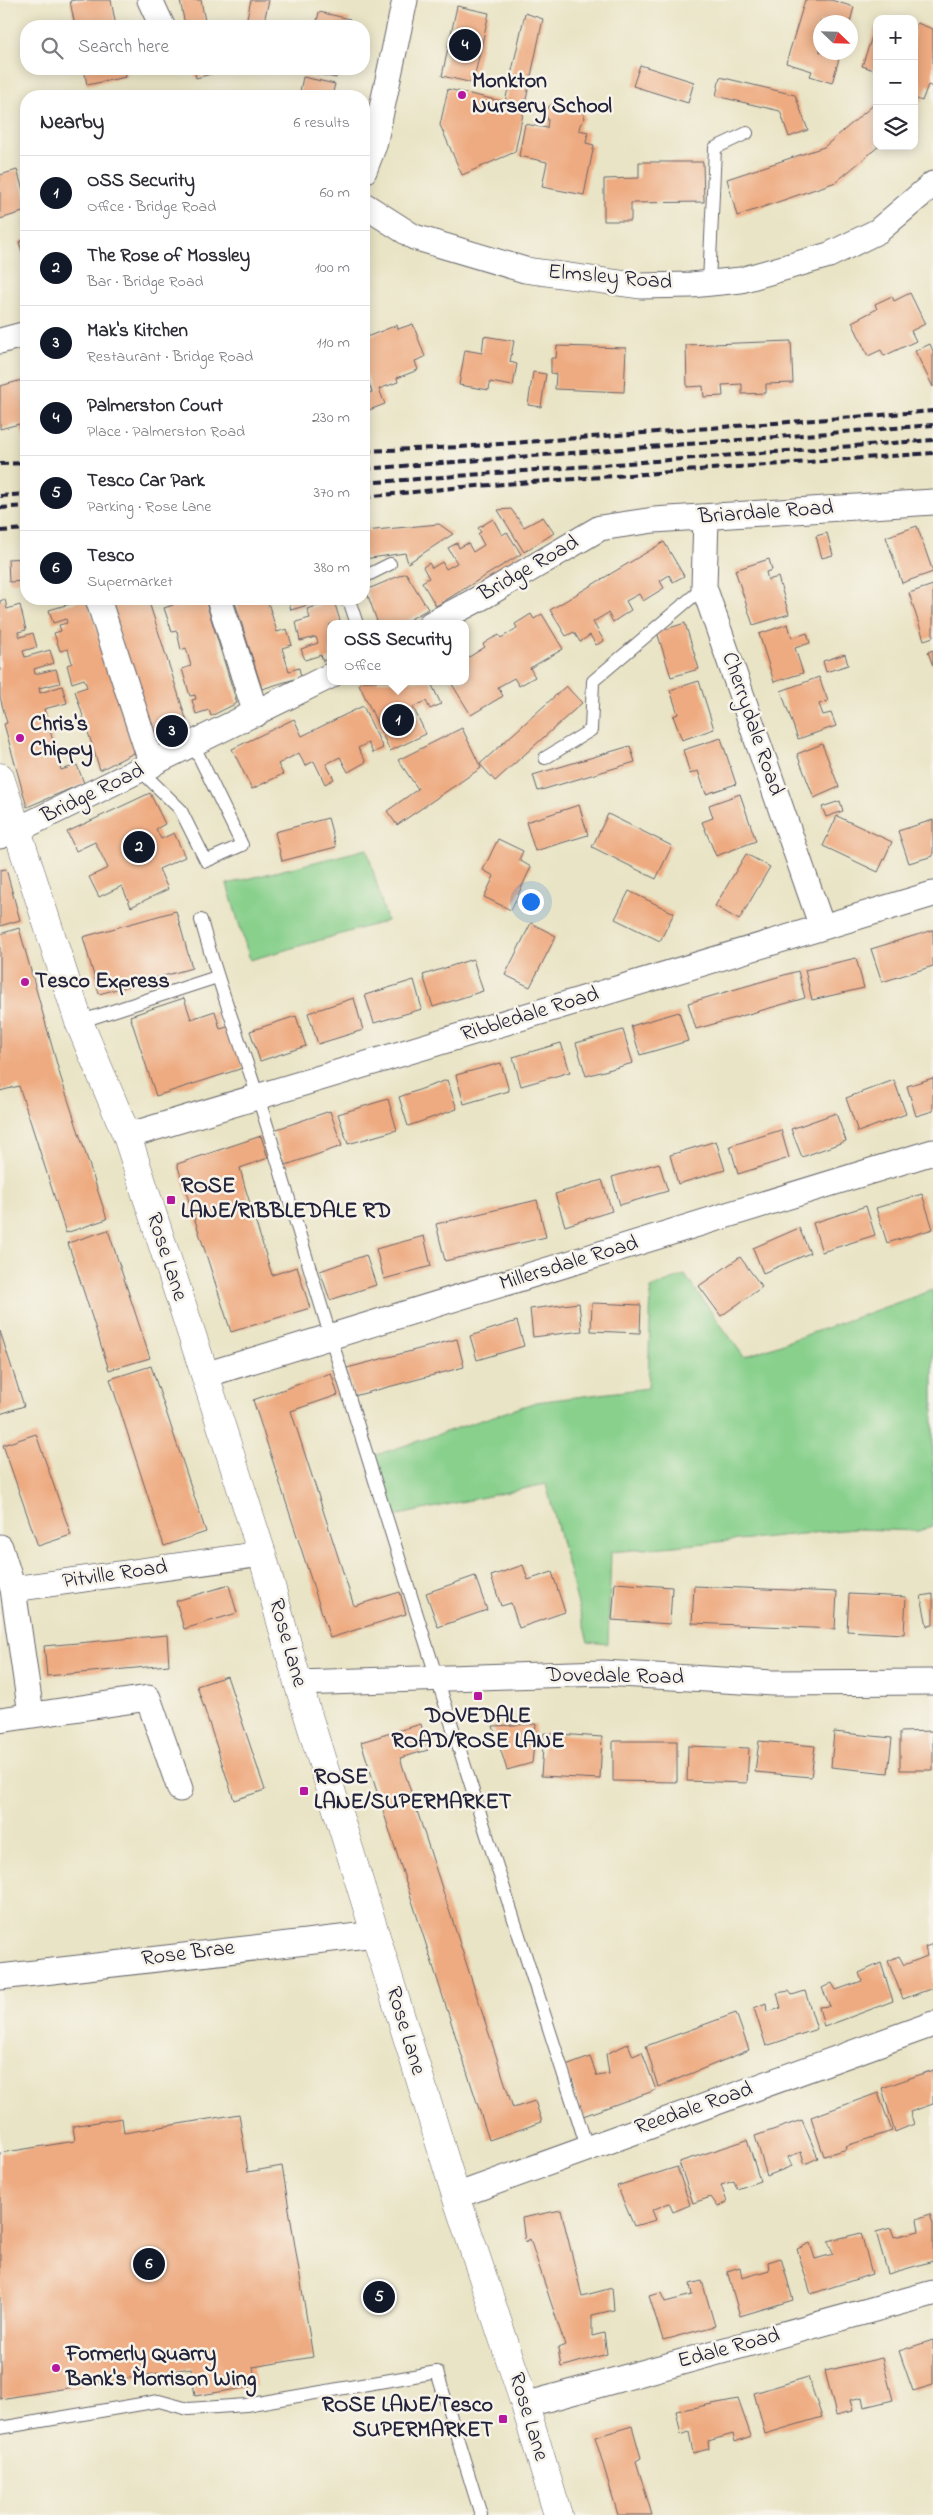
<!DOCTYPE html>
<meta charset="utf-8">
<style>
body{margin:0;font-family:"Indie Flower",sans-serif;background:#f7f7f7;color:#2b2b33}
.controls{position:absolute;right:15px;top:15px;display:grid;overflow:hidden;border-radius:10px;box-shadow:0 2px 12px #0003}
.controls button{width:45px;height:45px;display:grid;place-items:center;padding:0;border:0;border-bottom:1px solid #e1e1e2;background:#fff;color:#2b2b33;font:25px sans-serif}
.compass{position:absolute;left:813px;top:15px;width:45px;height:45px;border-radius:50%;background:#fff;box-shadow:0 2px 12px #0003;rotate:113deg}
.you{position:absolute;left:530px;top:901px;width:18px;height:18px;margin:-12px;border:4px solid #fff;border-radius:50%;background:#1a73e8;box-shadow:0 0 0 8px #1a73e833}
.badge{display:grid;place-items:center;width:32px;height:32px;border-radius:50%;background:#111827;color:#fff;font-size:16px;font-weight:700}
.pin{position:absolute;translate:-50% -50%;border:2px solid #fff;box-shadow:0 1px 5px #0006}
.popup{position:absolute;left:327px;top:620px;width:142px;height:65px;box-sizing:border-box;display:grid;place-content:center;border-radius:10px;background:#fff;filter:drop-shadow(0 1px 4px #0005);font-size:16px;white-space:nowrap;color:#7c7c81}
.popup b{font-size:19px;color:#2b2b33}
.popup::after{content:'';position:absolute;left:50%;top:100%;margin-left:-10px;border:10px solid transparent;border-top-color:#fff}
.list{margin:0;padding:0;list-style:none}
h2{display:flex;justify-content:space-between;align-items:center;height:65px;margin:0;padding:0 20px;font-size:21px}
h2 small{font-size:16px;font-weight:400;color:#7c7c81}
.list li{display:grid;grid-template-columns:32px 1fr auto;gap:15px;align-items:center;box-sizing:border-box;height:75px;padding:0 20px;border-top:1px solid #e1e1e2}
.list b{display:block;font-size:19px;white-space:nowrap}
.list p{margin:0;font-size:16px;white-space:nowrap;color:#7c7c81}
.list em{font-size:16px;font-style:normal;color:#7c7c81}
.icon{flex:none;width:28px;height:28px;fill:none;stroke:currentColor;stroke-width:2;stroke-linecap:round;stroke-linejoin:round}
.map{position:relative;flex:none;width:933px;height:2515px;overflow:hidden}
.search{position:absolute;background:#fff;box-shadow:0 2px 12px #0003;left:20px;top:20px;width:350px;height:55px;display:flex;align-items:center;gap:12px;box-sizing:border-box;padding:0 18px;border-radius:20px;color:#7c7c81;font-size:19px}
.panel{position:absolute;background:#fff;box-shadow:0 2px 12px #0003;left:20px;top:90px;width:350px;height:515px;border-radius:20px}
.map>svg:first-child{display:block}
</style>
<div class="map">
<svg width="933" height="2515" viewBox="0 0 933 2515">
<rect width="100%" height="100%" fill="#f7f3e8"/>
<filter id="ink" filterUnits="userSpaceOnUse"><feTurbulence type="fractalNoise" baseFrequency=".02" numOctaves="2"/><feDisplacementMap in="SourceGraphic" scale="10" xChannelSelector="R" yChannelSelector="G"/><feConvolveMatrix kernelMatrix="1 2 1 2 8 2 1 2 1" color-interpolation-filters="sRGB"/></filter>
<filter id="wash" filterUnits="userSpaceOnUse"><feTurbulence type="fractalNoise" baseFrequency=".0096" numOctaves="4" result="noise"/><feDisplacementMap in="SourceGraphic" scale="20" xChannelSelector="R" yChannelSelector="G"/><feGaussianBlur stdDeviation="1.12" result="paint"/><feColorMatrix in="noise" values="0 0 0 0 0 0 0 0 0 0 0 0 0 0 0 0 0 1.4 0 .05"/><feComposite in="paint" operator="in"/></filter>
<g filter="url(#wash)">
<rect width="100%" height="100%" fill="#e9e4c5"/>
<path fill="#88d08c" stroke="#557964" d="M367,849L387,921L250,960L227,884Z
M685,1275L744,1357L933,1290V1526L918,1531L854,1529L611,1552L608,1644L588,1642L546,1484L394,1516L373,1456L536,1402L648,1388L651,1288Z"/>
<g id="blocks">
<path fill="#eeaa80" d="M75,0H111L116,26H75L70,1Z
M180,0H201L205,21L185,25Z
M251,0H269L263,26H245Z
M805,0H831L854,7L850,22H820V52H841L832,83L810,76L812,71L786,63Z
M457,6L489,13L473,83L442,76Z
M319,12L350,19L348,26H316Z
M525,13L543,19L515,152L462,175L440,125L448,89L505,102Z
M917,23L933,29V87L928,85L922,101L914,98V29Z
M876,25H877V71L862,66Z
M640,65L694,82L688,103L633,86Z
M84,69H125L126,77L87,85Z
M194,69H214L215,73L196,78Z
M305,69H339L336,78L304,71Z
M303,77L335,84L332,96H299Z
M720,77L795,95L808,130L789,137L780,111L716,96Z
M877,102V146H879L836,182L737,216L727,179L824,147Z
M552,104L582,109L585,118L580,125L579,130L588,132L586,143L594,145L584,195L542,187L547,162L519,156L525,124L547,128L548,120L544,111Z
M639,162H703L704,202L631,203V221H604V179L639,178Z
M17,170L26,200V211L0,219V175Z
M26,239V264L19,242Z
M910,293L925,324L911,331L916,341L884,356L881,350L868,356L852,322L877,309L875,304L892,296L894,301Z
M413,324L425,357L415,361L418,370L397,378L398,382L379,389L385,404L364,412V395L372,392L366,374L364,375V338L397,325L398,329Z
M484,336L514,341L510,362L517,364L513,386L490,382L489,390L459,385L465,350L482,353Z
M791,341L793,383L766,384V393L742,394V384L722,385L723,396L704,397L703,386L687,387L686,345Z
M930,344L933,351V387L915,351Z
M557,346L626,348L624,392L555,389L556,374L551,373V358H556Z
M533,372L546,374L541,407L528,405Z
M26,379V444L19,424L0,429V386Z
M511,509L524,527L543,517L554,533L524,552L498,510Z
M493,519L502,535L507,532L521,554L436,606L422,582L429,578L423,567L429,563L432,568L442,562L446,569L457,563L448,548L457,543L459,548L468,543L473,552L484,545L478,534L481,532L478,528Z
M439,524L453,534L408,563L405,553L364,559V531Z
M917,526L933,572L902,583L886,537Z
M827,533L833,555L822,558L816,536Z
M664,542L684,576L673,582L669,575L660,581L664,588L643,601L639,594L626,601L631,610L613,622L608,613L593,622L604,641L596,645L590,635L580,642L574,632L566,636L550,610Z
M26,558V581L9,582L8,559Z
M769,559L772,570L766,572L768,580L778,577L789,614L753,625L735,570Z
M406,573L428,609L402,624H378L366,590Z
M933,585V637L924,640L909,593Z
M5,599L7,609L20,605L26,630L18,632L20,637L33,633L37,647L23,651L25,657L50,650L54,663L34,669L35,674L56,669L60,683L39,688L40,693L62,686L67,703L44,709L61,770L77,765L84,783L27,807L4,724L7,723L0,697V601Z
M87,599L136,752L100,770L75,691L87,687L84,679L72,683L67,665L72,663L68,649L60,651L54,633L61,631L59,625L67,623L66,619L53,623L49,610Z
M108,599H148L189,728L153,742Z
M172,599H205L237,703L211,716L209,710L196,714L192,700L196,699L195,695L190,696L182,669L191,666L186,648L181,650L177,631L172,632L164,608L173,605Z
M234,599H267L277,632L287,629L292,645L282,648L289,671L299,668L301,677L262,689Z
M288,599H310L311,604L291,610Z
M334,601L341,624H330V658L323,661L321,655L305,660L301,649L318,643L316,637L300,641L296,622L310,618L307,609Z
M531,614L534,619L542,614L563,649L530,668L535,677L519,686L514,678L498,687L503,696L471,715L450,681H466V655L469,657L485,647L483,644L491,639L499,635L501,638L517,628L515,624Z
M685,623L699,669L671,677L657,632Z
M788,624L792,638L807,633L810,643L795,648L803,673L774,682L759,634Z
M933,650V666L928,652Z
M845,654L848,665L826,672L823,661Z
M819,677L828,701L819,704L823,715L831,713L836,726L798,739L781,691Z
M364,681H430L441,704L430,709L426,701L413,707L426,734L390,751L359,684Z
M699,681L714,729L682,740L673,716L678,714L670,690Z
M566,686L582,703L495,781L480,764Z
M363,706L383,748L373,753L368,743L358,748L366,762L348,772L340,757L326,764L334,779L325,784L314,761L305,766L299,753L278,764L283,774L252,789L232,749L294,719L302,736Z
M462,728L481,768L397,825L387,811L418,789L398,760Z
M721,738L736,784L706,794L698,771L690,774L683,750Z
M822,744L839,787L814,798L797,754Z
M630,746L635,762L538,791L533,775Z
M150,793L165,824L156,829L161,839L174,833L185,857L159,869L168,889L131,907L122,886L99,897L89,877L108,868L95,842L76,851L67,832Z
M740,794L756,841L716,856L702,822L713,818L709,805Z
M840,801L843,811L826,817L822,807Z
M579,805L588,835L535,851L526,822Z
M608,814L672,846L656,879L592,847Z
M837,816L892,842L878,872L823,846Z
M328,818L336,847L282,861L275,832Z
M933,820V856L909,863L898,831Z
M498,839L523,851L519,860L531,867L511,910L484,897L494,876L483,870Z
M746,854L770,867L739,920L715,906Z
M6,869L20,920L0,926V870Z
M629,891L674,913L660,941L615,919Z
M176,911L192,968L99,994L83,937Z
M531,923L556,936L530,987L505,975Z
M19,928L60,1075L107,1219L66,1233L19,1086L0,1091V934Z
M933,930V966L882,982L871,949Z
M856,958L864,988L812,1000L805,970Z
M473,959L483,991L433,1007L423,975Z
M798,971L805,998L696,1029L688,1003Z
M414,980L422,1009L374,1023L365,995Z
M184,998L191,1019L215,1011L220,1029L231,1026L243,1068L156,1096L130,1016Z
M354,998L363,1030L318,1044L308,1013Z
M679,1012L688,1041L640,1055L631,1026Z
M296,1016L306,1046L260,1061L250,1031Z
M623,1030L633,1063L586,1076L576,1043Z
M561,1043L570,1072L521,1086L513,1057Z
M501,1063L509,1091L464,1104L456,1075Z
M933,1078V1111L916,1116L907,1086Z
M447,1080L457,1109L408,1126L399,1097Z
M894,1080L906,1114L858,1132L846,1098Z
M388,1099L397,1130L348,1144L338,1114Z
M330,1111L342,1146L286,1165L274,1130Z
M836,1113L846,1141L802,1157L791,1129Z
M781,1130L789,1158L738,1174L730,1146Z
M261,1136L268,1158L240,1168L245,1187L272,1275L297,1267L310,1308L231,1332L177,1164Z
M716,1141L725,1170L678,1184L670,1155Z
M659,1163L668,1191L620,1205L612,1177Z
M602,1180L612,1211L565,1226L555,1194Z
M922,1194L933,1229L887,1243L876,1208Z
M537,1200L546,1237L445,1261L436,1224Z
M866,1206L875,1235L822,1252L813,1223Z
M799,1228L810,1253L763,1273L753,1248Z
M108,1230L150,1358L109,1370L68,1243Z
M424,1236L431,1266L384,1279L376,1249Z
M366,1255L376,1285L330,1300L320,1271Z
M740,1257L762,1287L721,1316L699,1286Z
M579,1303L582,1331L533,1337L530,1309Z
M592,1303L641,1305L640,1333L591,1331Z
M517,1321L524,1346L477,1360L470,1336Z
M0,1331L24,1406L0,1414Z
M457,1339L464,1367L354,1396L347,1368Z
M151,1366L206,1532L164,1546L110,1379Z
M331,1373L338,1395L291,1411L354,1606L400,1592L406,1614L330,1638L253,1400Z
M36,1434L71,1535L38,1546L3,1445Z
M523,1565L528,1580L552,1572L565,1612L519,1628L511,1603L501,1606L491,1576Z
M475,1576L487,1610L438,1627L426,1593Z
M615,1583L672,1587L670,1624L612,1620Z
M229,1585L237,1613L184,1629L176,1601Z
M694,1586L837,1592L835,1629L692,1623Z
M849,1594L906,1597L904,1634L847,1631Z
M933,1594V1625L927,1626L921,1596Z
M167,1635L169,1665L47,1676L44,1646Z
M227,1676L265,1790L234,1800L197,1686Z
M421,1724L428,1750L400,1758L513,2108L535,2101L542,2122L489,2140L361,1742Z
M536,1724L532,1763L507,1770L493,1726Z
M933,1731V1770H900V1732Z
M834,1732L892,1738L888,1773L831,1767Z
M544,1733L602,1737L600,1779L541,1776Z
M613,1741H677V1782L613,1781Z
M759,1741L815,1746L811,1777L755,1772Z
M688,1746L749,1748L747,1783L687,1781Z
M933,1944V1988L903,1999L888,1961L899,1956L904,1965L927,1956L925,1947Z
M881,1963L893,2001L824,2027L819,2007L830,2006L822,1988L832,1983L836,1990L862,1981L859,1973Z
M789,1991L792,1995L805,1991L817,2029L766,2046L754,2008L766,2003L767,2012L781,2008L777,1993Z
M736,2013L749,2050L658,2087L646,2046Z
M628,2044L633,2056L642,2052L656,2090L583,2116L566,2066L590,2057L597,2076L609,2074L606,2054Z
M933,2070V2104L910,2112L914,2124L895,2132L882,2088Z
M878,2093L892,2131L846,2146L847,2149L824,2156L811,2117Z
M239,2114L248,2172L282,2166L313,2357L253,2367L256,2386L195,2396L191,2368L0,2399V2153L75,2141L73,2126L122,2118L124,2133Z
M802,2120L818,2158L805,2164L801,2152L788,2157L792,2166L767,2176L755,2136Z
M747,2140L760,2181L737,2189L734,2181L721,2185L727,2202L718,2207L711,2197L693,2203L679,2162Z
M677,2167L690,2205L673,2212L669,2203L652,2210L656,2220L634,2226L617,2186Z
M561,2210L582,2296L612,2288L614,2310L592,2315V2336L604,2333L607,2354L561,2367L558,2348L565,2345L530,2239L525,2242L522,2218Z
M930,2214L933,2224V2261L888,2274L876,2232L891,2228L894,2237L919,2231L917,2219Z
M861,2233L872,2274L811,2294L797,2249L810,2243L815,2259L833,2254L828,2241Z
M781,2258L793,2300L740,2316L727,2271L740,2267L742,2278L769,2270L768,2262Z
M702,2281L715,2326L663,2340L649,2296L661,2293L665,2302L692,2295L690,2284Z
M933,2340V2385L913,2391L899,2351Z
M882,2358L893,2400L864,2407L862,2397L850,2400L853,2411L836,2415L825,2371Z
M808,2377L822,2417L765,2434L754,2393Z
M738,2399L751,2436L735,2442L733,2434L708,2441L709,2449L693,2453L689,2432L681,2435L676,2411Z
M632,2426L641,2458L636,2461L652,2515H618L595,2437Z"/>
</g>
</g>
<g filter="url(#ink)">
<use href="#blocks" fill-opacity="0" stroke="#68666b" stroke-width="1"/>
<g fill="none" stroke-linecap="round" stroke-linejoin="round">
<g stroke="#68666b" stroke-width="14">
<path id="lane" d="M709,283L715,148L747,133
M364,577L390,564
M344,599L350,603L357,624
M545,758L591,730L593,681L704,587
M141,771L180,809L206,861L242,845L193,744
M201,920C220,991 247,1059 268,1129C369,1470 478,1808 587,2147
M79,1022L217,977
M0,2428L159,2401L188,2409L246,2405L437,2372L481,2515"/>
</g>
<g stroke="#68666b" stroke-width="27">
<path id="street" d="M150,0L162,26
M364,171L374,145L405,0
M364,205L414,237L525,270L641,286L691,285L741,280L829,255L878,231L933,184
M0,341L26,334
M706,517L704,587L822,927
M98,599L152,765
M219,599L256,714
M431,624L484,596L600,528L654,520L933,502
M0,836L17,830L330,676
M127,1136L933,894
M205,1375L933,1152
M0,1547L13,1589L262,1554
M13,1589L31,1714
M298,1683L603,1673L773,1683L933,1682
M0,1720L148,1698L180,1789
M0,1977L376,1934
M456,2196L933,2024
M525,2405L933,2293"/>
</g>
<g stroke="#68666b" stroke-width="29">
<path id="secondary" d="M0,777L79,1022L127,1136L205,1375L262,1554L298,1683L456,2196L525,2405L558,2515"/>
</g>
<use href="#lane" stroke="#fff" stroke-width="12"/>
<use href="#street" stroke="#fff" stroke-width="25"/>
<use href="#secondary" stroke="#fff" stroke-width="28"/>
<path stroke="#22223b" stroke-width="4" stroke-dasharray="8 4" stroke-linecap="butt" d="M364,451L460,447L933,411
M0,464L26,463
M364,469L933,425
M364,483L933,440
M0,496L26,494
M364,497L463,487L933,453
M0,508L26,506
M0,531L26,529"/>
</g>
</g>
<g fill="#b5179e" stroke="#f7f3e8" stroke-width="2">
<circle cx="462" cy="95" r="5"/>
<circle cx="20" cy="738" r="5"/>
<circle cx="25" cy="982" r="5"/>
<rect x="166" y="1195" width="10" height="10" rx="2.5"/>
<rect x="473" y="1691" width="10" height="10" rx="2.5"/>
<rect x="299" y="1786" width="10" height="10" rx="2.5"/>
<circle cx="56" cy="2368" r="5"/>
<rect x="498" y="2414" width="10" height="10" rx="2.5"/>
</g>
<g text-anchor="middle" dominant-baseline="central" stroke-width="5" stroke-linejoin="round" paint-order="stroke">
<g font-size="22" font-weight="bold" fill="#22223b" stroke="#f7f3e8" text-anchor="start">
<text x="472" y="82">Monkton<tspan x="472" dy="25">Nursery School</tspan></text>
<text x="30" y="725">Chris's<tspan x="30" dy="25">Chippy</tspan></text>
<text x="35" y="982">Tesco Express</text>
<text x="181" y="1187">ROSE<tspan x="181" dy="25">LANE/RIBBLEDALE RD</tspan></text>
<text x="478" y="1717" text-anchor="middle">DOVEDALE<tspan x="478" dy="25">ROAD/ROSE LANE</tspan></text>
<text x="314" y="1778">ROSE<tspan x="314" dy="25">LANE/SUPERMARKET</tspan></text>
<text x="66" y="2355">Formerly Quarry<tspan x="66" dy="25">Bank's Morrison Wing</tspan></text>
<text x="493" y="2406" text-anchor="end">ROSE LANE/Tesco<tspan x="493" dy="25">SUPERMARKET</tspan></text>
</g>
<g font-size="22" fill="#22223b" stroke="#f7f3e8">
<text transform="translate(610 278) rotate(5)">Elmsley Road</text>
<text transform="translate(766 513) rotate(-4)">Briardale Road</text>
<text transform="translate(529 569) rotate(-30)">Bridge Road</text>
<text transform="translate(752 724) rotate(71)">Cherrydale Road</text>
<text transform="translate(93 794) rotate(-26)">Bridge Road</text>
<text transform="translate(530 1015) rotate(-17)">Ribbledale Road</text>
<text transform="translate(166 1257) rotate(72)">Rose Lane</text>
<text transform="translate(569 1264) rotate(-17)">Millersdale Road</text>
<text transform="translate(115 1575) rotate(-8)">Pitville Road</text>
<text transform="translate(287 1643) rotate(74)">Rose Lane</text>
<text transform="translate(615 1677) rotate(1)">Dovedale Road</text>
<text transform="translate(188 1954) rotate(-7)">Rose Brae</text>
<text transform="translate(405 2031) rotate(73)">Rose Lane</text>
<text transform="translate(694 2109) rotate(-19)">Reedale Road</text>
<text transform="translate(729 2349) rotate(-15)">Edale Road</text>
<text transform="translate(528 2417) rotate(73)">Rose Lane</text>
</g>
</g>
</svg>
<div class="controls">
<button>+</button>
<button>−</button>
<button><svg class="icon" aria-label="layers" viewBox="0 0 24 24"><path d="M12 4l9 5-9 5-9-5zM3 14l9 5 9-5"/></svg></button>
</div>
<svg class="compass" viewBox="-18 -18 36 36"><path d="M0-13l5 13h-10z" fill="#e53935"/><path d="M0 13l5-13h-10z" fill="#7c7c81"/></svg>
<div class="you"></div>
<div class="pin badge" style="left:398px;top:720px">1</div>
<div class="popup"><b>OSS Security</b>Office</div>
<div class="pin badge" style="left:139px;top:847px">2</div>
<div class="pin badge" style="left:172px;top:731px">3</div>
<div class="pin badge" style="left:465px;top:45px">4</div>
<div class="pin badge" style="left:379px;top:2297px">5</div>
<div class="pin badge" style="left:149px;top:2264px">6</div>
<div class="search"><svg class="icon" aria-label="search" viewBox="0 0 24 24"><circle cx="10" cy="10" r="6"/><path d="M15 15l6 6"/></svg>Search here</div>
<section class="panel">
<h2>Nearby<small>6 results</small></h2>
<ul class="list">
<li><span class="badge">1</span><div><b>OSS Security</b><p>Office · Bridge Road</p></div><em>60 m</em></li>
<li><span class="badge">2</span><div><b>The Rose of Mossley</b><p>Bar · Bridge Road</p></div><em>100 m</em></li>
<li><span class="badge">3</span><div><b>Mak's Kitchen</b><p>Restaurant · Bridge Road</p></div><em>110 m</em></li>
<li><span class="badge">4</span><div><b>Palmerston Court</b><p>Place · Palmerston Road</p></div><em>230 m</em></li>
<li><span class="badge">5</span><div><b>Tesco Car Park</b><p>Parking · Rose Lane</p></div><em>370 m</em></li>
<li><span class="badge">6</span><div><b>Tesco</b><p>Supermarket</p></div><em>380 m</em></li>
</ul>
</section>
</div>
